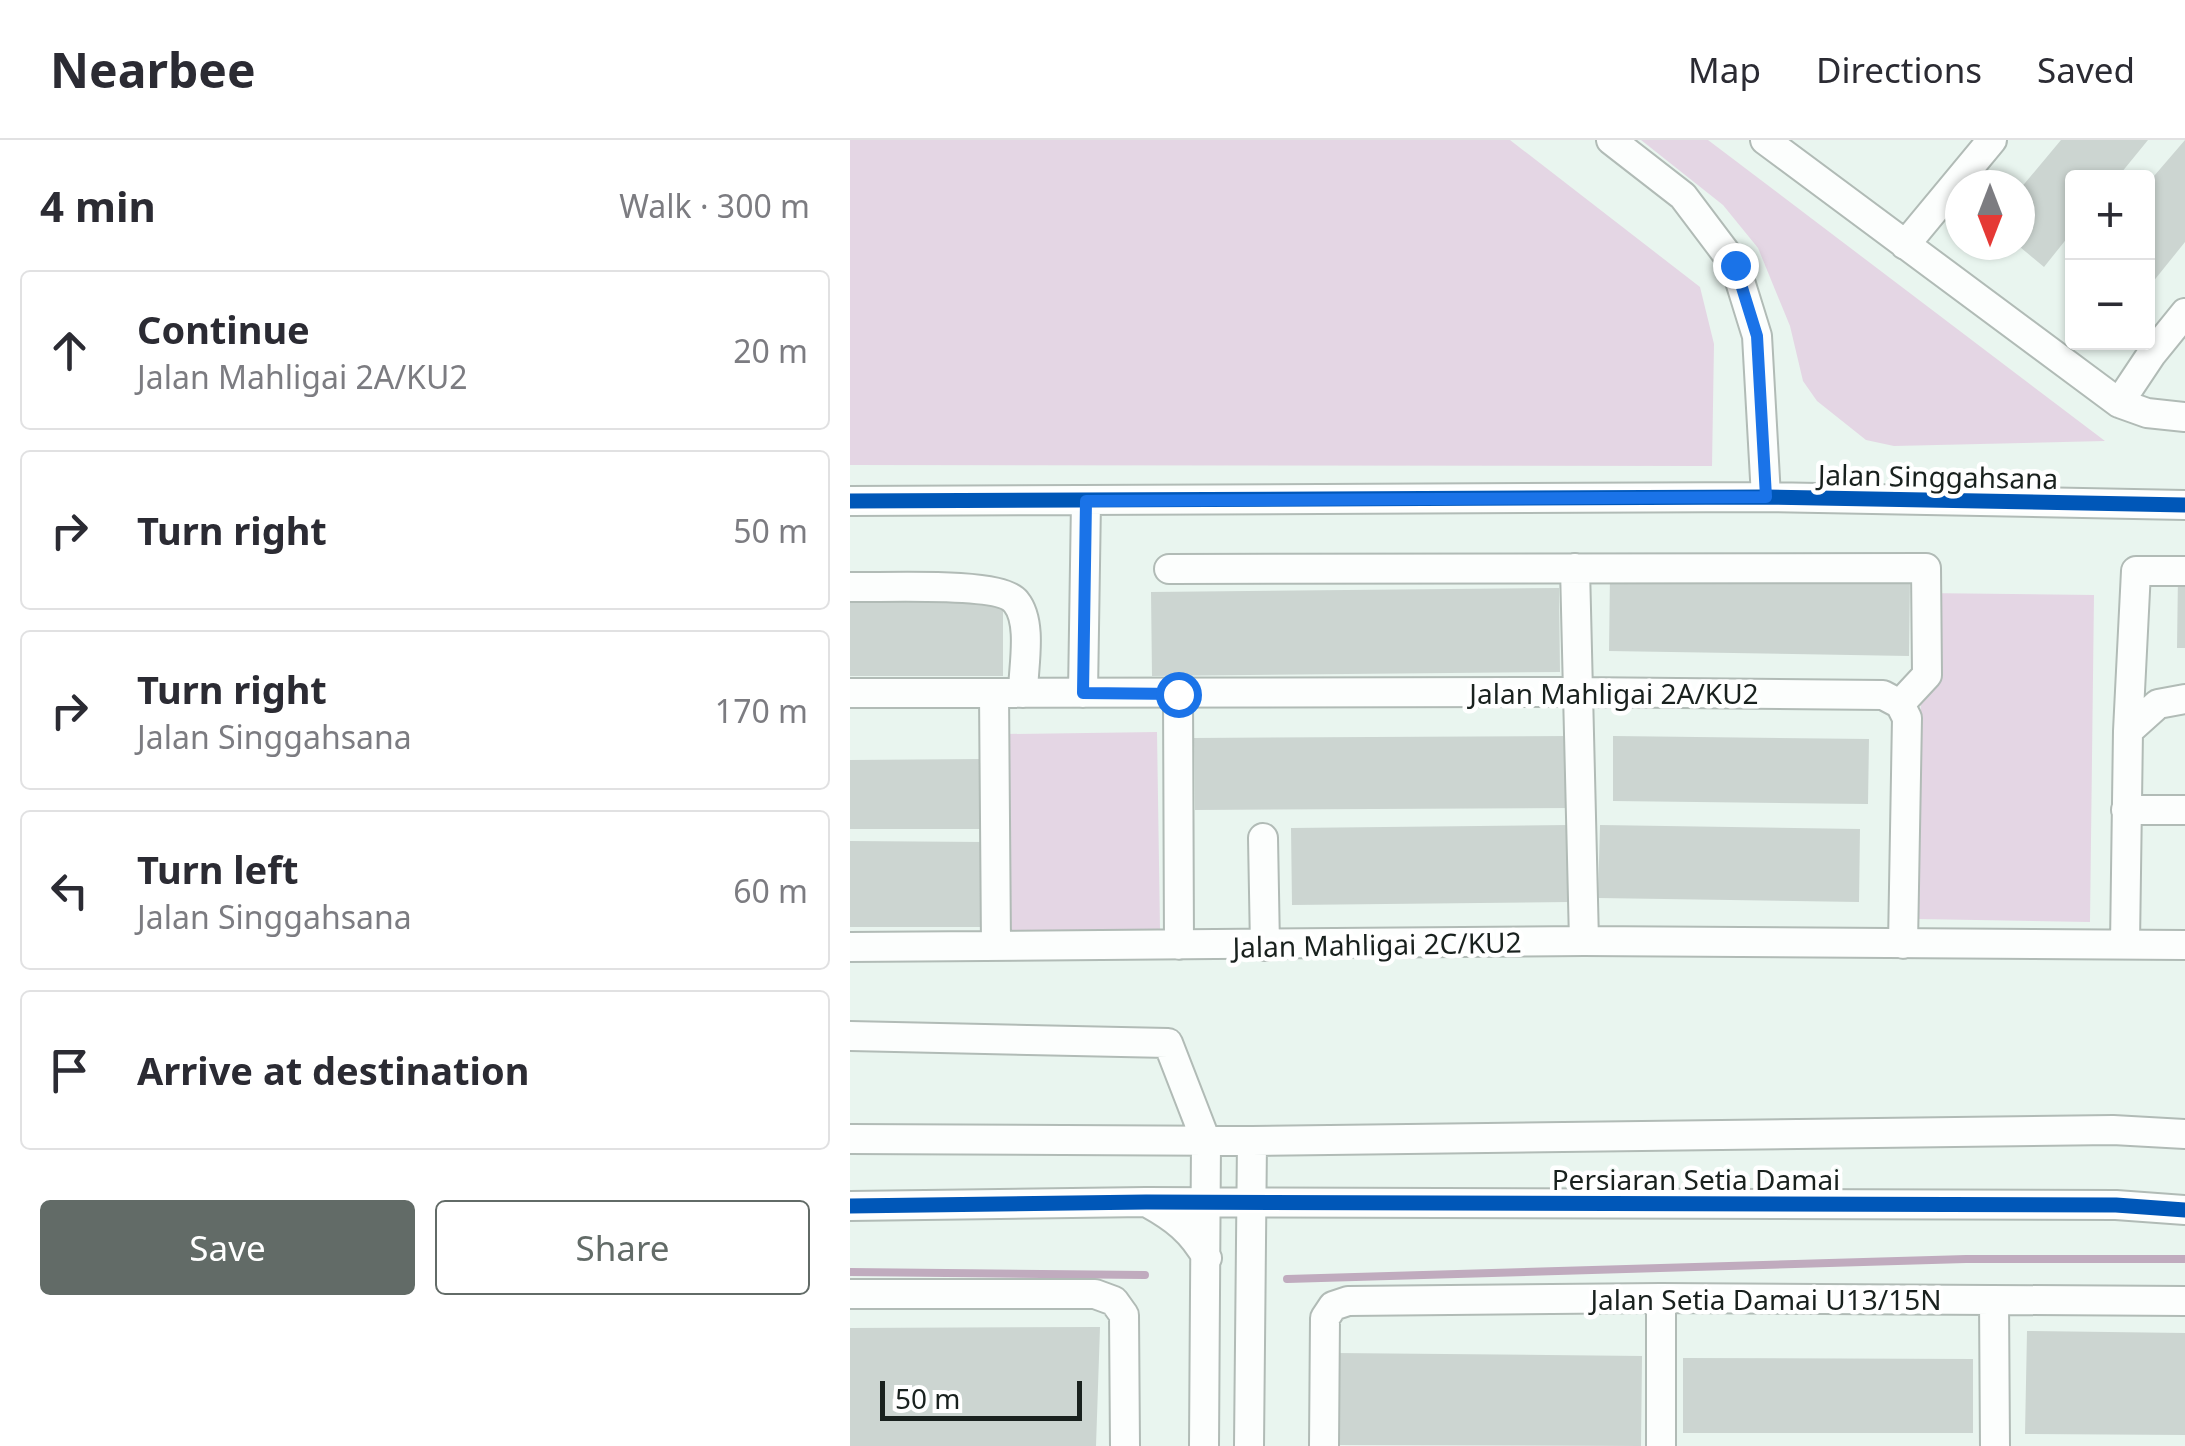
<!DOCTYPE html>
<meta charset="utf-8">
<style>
body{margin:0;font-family:"Noto Sans",sans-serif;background:#f2f2f3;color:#2b2b33}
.controls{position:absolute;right:30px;top:30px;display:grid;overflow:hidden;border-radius:10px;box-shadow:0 2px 8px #0004}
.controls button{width:90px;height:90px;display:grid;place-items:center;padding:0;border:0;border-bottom:2px solid #e1e1e2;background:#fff;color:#2b2b33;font:50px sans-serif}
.compass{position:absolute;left:1095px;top:30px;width:90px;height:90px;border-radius:50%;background:#fff;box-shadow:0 2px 8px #0004;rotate:180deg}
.scale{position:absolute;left:30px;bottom:25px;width:202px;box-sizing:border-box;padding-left:10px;border:5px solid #19211e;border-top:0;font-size:28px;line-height:35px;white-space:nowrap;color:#19211e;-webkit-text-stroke:8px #fff;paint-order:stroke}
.stop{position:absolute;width:30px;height:30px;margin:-22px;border:8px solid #1a73e8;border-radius:50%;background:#fff}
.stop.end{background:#1a73e8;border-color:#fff;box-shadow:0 2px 10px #0008}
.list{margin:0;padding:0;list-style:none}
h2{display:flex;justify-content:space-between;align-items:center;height:130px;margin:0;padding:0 40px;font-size:42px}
h2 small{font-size:32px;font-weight:400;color:#7c7c81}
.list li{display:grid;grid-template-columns:65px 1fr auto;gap:30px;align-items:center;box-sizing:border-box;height:160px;margin:0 20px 20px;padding:0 20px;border:2px solid #e1e1e2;border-radius:10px}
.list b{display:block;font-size:38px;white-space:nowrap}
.list p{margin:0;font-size:32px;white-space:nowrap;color:#7c7c81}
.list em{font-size:32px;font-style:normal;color:#7c7c81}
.actions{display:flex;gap:20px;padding:30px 40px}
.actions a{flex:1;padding:22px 0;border:2px solid #626b67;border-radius:10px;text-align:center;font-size:35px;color:#626b67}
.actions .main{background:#626b67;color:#fff}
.icon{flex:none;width:55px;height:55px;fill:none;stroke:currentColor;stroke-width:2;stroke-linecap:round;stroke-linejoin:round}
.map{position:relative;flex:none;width:1335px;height:1306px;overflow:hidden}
header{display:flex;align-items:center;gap:60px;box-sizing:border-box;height:140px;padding:0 50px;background:#fff;border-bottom:2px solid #e1e1e2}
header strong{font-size:48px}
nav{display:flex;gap:55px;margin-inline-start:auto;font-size:35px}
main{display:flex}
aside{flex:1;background:#fff}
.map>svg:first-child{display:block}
</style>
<header>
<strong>Nearbee</strong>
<nav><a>Map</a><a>Directions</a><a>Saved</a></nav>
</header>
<main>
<aside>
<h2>4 min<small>Walk · 300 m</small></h2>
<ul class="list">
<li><svg class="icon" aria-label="ahead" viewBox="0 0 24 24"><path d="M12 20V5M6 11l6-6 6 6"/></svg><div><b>Continue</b><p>Jalan Mahligai 2A/KU2</p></div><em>20 m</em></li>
<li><svg class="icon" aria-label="right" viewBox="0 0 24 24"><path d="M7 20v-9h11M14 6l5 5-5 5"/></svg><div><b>Turn right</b></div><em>50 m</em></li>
<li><svg class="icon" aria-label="right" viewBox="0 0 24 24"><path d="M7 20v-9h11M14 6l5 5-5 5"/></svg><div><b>Turn right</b><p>Jalan Singgahsana</p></div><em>170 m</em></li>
<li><svg class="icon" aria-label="left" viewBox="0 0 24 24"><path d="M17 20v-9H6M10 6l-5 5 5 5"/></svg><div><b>Turn left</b><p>Jalan Singgahsana</p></div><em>60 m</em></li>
<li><svg class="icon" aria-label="arrive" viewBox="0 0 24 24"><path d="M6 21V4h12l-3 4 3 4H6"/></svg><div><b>Arrive at destination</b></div></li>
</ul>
<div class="actions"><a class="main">Save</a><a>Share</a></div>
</aside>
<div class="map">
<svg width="1335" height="1306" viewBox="0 0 1335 1306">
<rect width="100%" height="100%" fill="#e9f5ef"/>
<path fill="#e4d6e4" d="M0,0H660L850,147L864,204L862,326L0,325Z
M791,0H858L1255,301L1044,306L1016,300L967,261L953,241L940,186L908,108L873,65Z
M1072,453L1244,455L1240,782L1068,779Z
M307,592L310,789L160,791L157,594Z"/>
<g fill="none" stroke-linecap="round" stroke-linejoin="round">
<path stroke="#c0abbe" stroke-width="8" d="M0,1132L295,1135
M437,1139L1116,1119H1335"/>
</g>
<path fill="#ccd5d1" d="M1211,0H1298L1267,38H1222V92L1194,127L1170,107V49Z
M1335,0V102L1298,148V43Z
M760,434L1060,438L1059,516L759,511Z
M1328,434H1335V508H1327Z
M709,448L710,532L302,536L301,452Z
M0,455H153V536H0Z
M720,596V668L345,670L344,598Z
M763,596L1019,599L1018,664L763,661Z
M131,619V689H0V620Z
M719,685L720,762L442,765L441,688Z
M750,685L1010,689L1009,762L748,758Z
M0,701L133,702L132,787H0Z
M250,1187L246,1306H0V1188Z
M1177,1191L1335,1193V1295L1175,1294Z
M486,1213L792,1216L791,1306L485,1305Z
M833,1218L1123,1219V1293H833Z"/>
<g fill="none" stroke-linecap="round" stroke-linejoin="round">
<g stroke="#b1bbb6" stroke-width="32">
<path id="minor" d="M761,0L833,56L885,125L907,196L916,357
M915,0L1269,263L1297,273L1335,277
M1055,105L1142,0
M1269,263L1301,215L1335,173
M0,361L916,357L1335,365
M725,428L734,801
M319,429L1076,428L1077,535L1050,564
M0,447C31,448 150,441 166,462C183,483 173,528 173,553
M0,553L726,552L1033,555L1050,564L1057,578L1053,804
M144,553L146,806
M233,553L236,361
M328,554L329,805
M1278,591L1286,431H1335
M1276,670H1335
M413,698L415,806
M1275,804L1278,591L1308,564L1335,559
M0,807L734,801L1335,805
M0,896L318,903L356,1001L354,1306
M0,999L402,1001L1263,990L1335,994
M298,1063C325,1078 342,1091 357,1118
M0,1066L296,1062L1266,1065L1335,1070
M0,1154H245L264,1161L274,1175L275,1306
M811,1158V1306
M1144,1160L1145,1306
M399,1306L402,1001
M474,1306L475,1178L483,1166L498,1161L811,1158L1335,1161"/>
</g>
<use href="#minor" stroke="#fcfefd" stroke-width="28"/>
<g stroke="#fff" stroke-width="21">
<path id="cycleway" d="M0,361L916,357L1335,365
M0,1066L296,1062L1266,1065L1335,1070"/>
</g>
<use href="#cycleway" stroke="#0057b8" stroke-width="15"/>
</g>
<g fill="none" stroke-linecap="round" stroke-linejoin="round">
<path stroke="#1a73e8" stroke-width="12" d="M328,554L233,553L236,361L916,357L907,196L885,125"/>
</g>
<g text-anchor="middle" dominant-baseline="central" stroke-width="9" stroke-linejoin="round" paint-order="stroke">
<g font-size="28" fill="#19211e" stroke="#fff">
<text transform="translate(1088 336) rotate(1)">Jalan Singgahsana</text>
<text x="764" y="553">Jalan Mahligai 2A/KU2</text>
<text transform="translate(527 804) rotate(-1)">Jalan Mahligai 2C/KU2</text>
<text x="846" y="1039">Persiaran Setia Damai</text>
<text x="916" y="1159">Jalan Setia Damai U13/15N</text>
</g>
</g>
</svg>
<div class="controls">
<button>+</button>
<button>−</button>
</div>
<svg class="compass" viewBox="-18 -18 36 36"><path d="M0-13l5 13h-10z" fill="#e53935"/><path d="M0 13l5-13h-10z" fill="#7c7c81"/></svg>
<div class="scale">50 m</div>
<div class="stop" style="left:328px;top:554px"></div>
<div class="stop end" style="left:885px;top:125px"></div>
</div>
</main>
